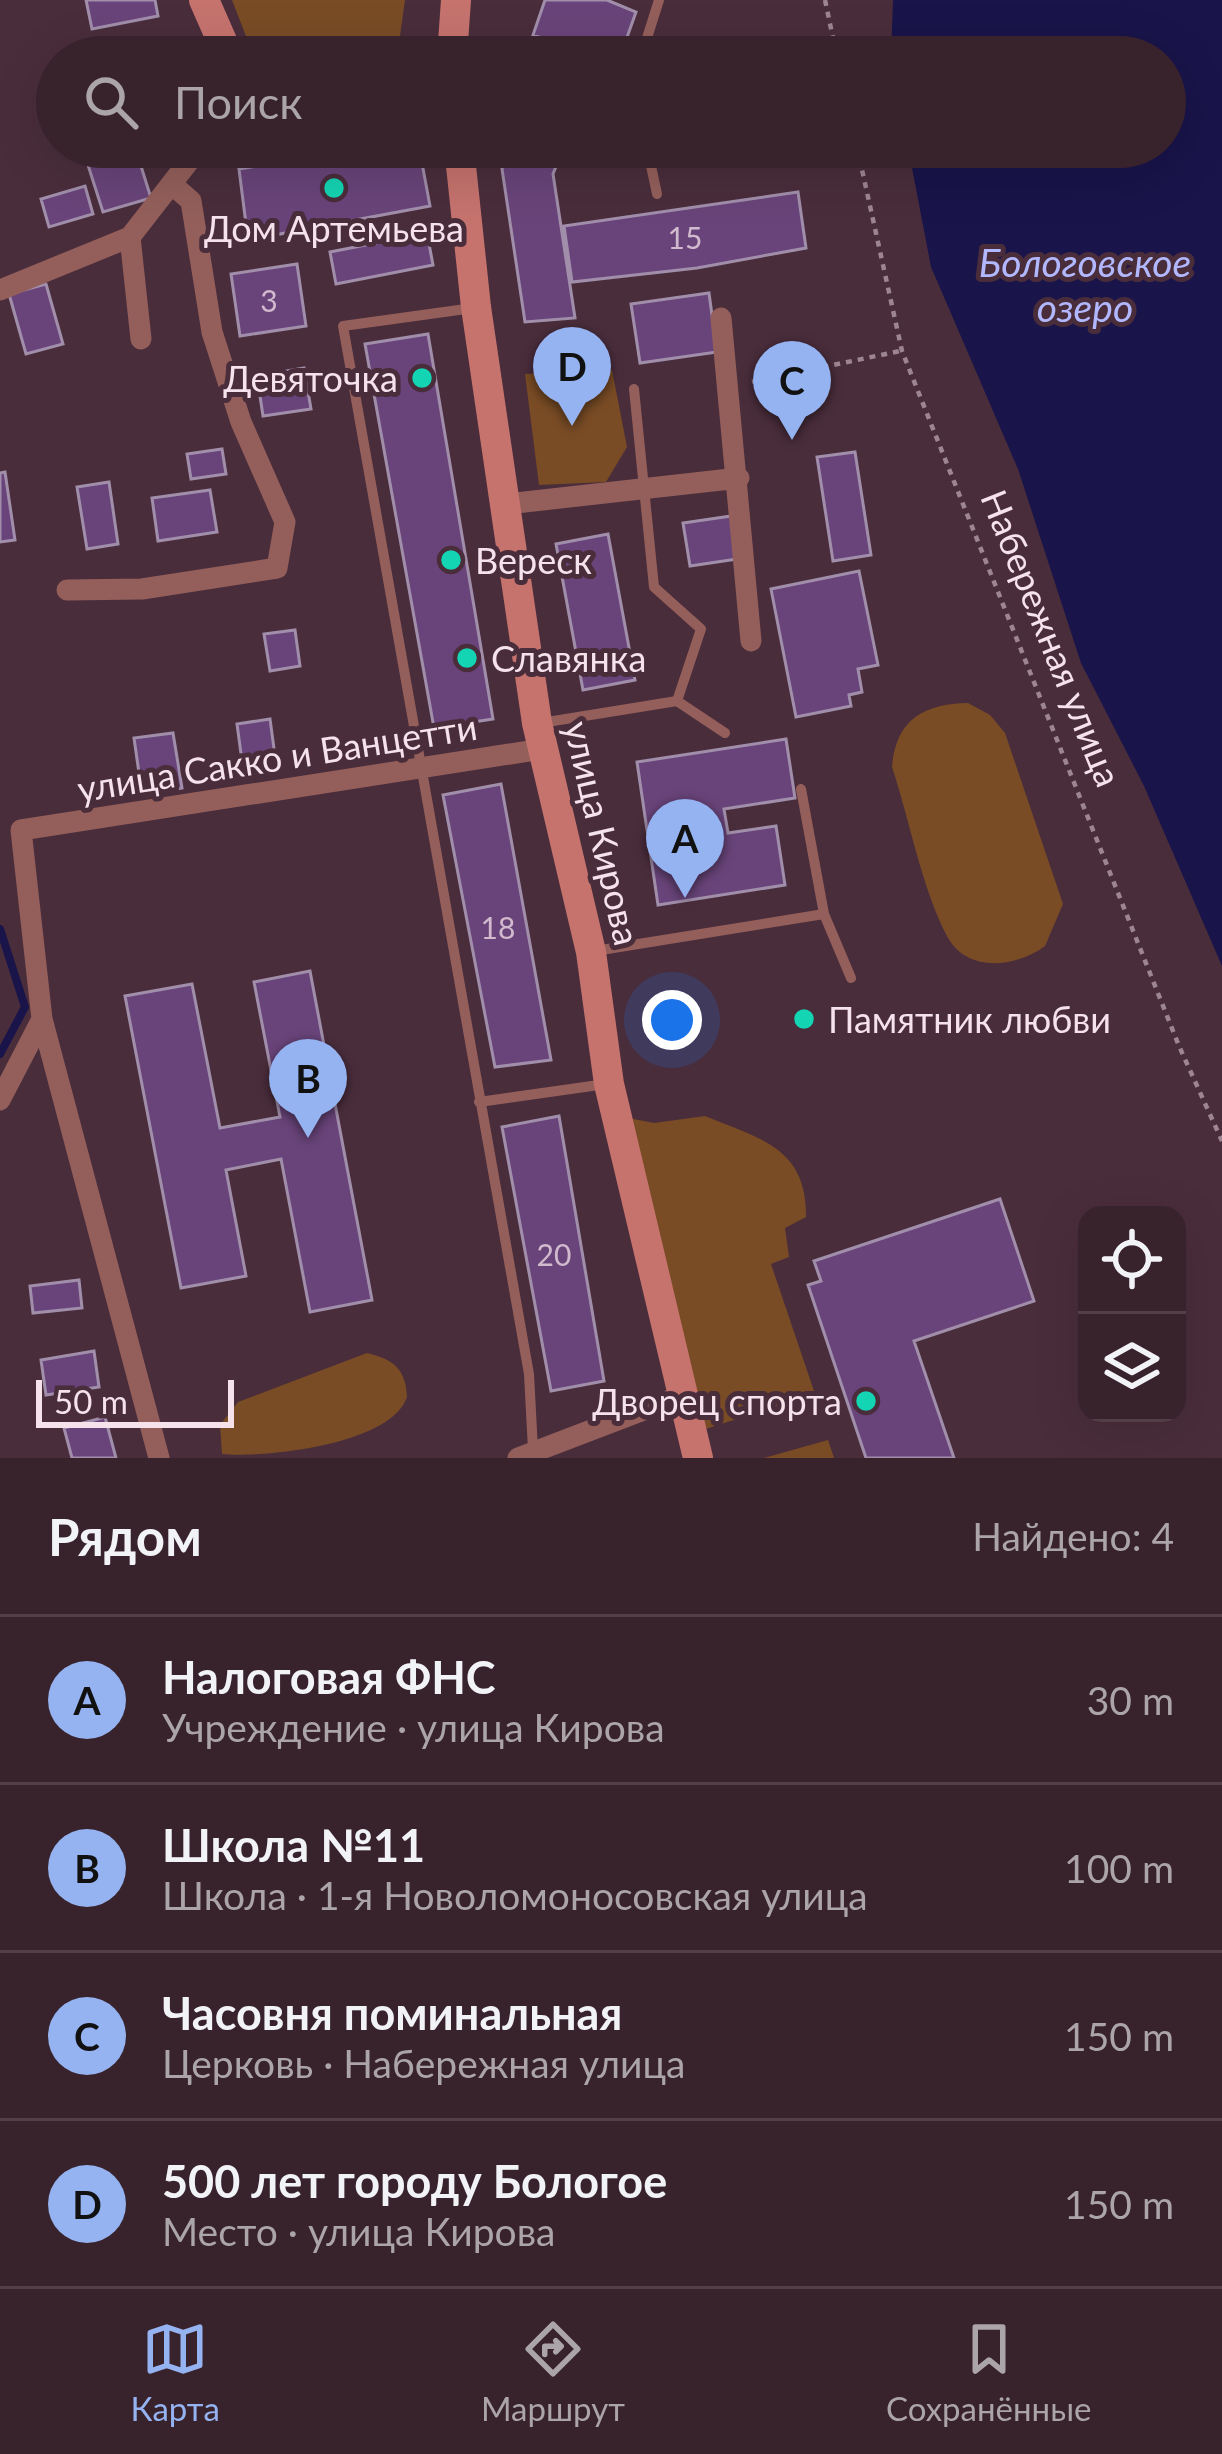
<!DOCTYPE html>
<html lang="ru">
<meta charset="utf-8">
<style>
body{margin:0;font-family:Lato,sans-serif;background:#432f38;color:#f1f3f6}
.controls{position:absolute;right:36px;bottom:36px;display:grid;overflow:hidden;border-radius:24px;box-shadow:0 12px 48px #0002}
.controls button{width:108px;height:108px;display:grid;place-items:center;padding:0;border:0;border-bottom:3px solid #523f48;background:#38222c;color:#f1f3f6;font:60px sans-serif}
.scale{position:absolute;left:36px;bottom:30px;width:198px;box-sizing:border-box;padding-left:12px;border:6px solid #f5e2ea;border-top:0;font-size:33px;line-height:42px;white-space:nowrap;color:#f5e2ea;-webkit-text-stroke:9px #4a2d3b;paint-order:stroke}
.you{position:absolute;left:672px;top:1020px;width:42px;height:42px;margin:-30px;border:9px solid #fff;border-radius:50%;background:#1a73e8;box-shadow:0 0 0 18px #1a73e833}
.badge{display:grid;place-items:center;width:78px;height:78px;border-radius:50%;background:#95b2f1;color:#111;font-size:39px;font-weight:700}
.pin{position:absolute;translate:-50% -99px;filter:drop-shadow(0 3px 6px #0008)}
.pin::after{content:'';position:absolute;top:63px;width:42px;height:36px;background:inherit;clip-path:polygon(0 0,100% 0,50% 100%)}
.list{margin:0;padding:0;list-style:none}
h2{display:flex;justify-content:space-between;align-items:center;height:156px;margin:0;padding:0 48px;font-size:51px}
h2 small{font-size:39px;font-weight:400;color:#aba4a9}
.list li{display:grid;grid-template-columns:78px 1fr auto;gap:36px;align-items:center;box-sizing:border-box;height:168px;padding:0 48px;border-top:3px solid #523f48}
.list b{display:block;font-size:45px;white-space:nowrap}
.list p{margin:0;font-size:39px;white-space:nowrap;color:#aba4a9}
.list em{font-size:39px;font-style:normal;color:#aba4a9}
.icon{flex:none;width:66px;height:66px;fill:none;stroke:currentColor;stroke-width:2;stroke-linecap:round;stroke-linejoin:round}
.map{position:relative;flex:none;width:1222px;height:1458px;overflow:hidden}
.search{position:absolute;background:#38222c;box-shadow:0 12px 48px #0002;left:36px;right:36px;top:36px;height:132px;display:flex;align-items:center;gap:30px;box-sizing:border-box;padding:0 42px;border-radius:66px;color:#aba4a9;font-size:45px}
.sheet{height:828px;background:#38222c}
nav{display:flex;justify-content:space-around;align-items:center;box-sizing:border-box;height:168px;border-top:3px solid #523f48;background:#38222c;font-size:33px;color:#aba4a9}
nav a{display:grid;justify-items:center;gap:6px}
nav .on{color:#95b2f1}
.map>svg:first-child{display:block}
</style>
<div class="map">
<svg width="1222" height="1458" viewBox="0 0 1222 1458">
<rect width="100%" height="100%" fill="#4a2d3b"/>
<path fill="#794c25" d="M232,0H405L397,57H254Z
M612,370L627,447L606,482L539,485L525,374Z
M968,703L990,715L1005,733L1063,904L1045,946C1017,967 967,974 947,936C922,889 909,818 892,767C896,719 924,704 968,703Z
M705,1116C761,1139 807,1148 806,1217L785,1228L789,1257L771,1264L815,1394L690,1434L623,1117L654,1123Z
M367,1353C393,1359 406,1369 407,1397C391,1445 264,1458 222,1454L220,1425L238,1402Z
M828,1440L834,1458H764Z"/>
<path fill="#19144a" d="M893,0H1222V966L1144,786L1081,663L1018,469L931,267L908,147H1165V57H891Z"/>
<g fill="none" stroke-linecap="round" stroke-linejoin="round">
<path stroke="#19144a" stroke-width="8" d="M0,929L25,1007L0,1054"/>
</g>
<path fill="#69447a" stroke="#a18eab" stroke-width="3" d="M86,0H155L158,16L92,29Z
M545,0H607L636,12L620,57H596L533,35Z
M135,147L151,198L103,212L87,162Z
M378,147H419L430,206L248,240L239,169Z
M511,147H564L553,174L575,318L525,322L502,169Z
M85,186L93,214L49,227L41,199Z
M798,192L806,248L697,268L572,282L564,226Z
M427,233L433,265L336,284L330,252Z
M297,264L306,326L240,336L231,274Z
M46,284L63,344L26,354L9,294Z
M709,293L717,352L640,363L631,304Z
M428,334L493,719L434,728L365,344Z
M304,368L311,409L263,416L257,376Z
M222,449L226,474L191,479L187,454Z
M855,452L871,555L833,561L817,457Z
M5,472L15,540L0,542V473Z
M109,482L118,544L87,549L77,487Z
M210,490L217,532L158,541L152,498Z
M738,515L744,558L690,566L683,523Z
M608,534L635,680L583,690L556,544Z
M859,571L878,665L858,669L862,692L849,695L851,706L796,717L771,589Z
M295,630L300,666L270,671L264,634Z
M270,719L275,756L242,761L237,724Z
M173,733L182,788L142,794L134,738Z
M786,739L795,798L724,809L728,833L776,826L785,885L658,905L637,762Z
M501,784L551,1060L495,1067L443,795Z
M310,971L372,1300L310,1312L281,1159L226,1170L246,1276L181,1288L125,996L192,984L220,1128L280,1117L254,982Z
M559,1116L604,1381L551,1391L502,1127Z
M1000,1199L1034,1301L914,1341L954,1458H866L808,1285L821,1281L814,1261Z
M79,1280L82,1308L33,1313L30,1286Z
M94,1351L99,1387L46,1395L41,1360Z
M105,1417L116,1458H72L64,1428Z"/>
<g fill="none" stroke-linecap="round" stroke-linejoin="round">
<path stroke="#9e8691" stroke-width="4.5" stroke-dasharray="6 6" stroke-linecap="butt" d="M825,0L837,57
M857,147L902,351L1179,1046L1222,1141
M752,382L900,351"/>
<path stroke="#945f5b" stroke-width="10" d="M459,57L506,52L526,57
M641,57L659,0
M647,147L657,194
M473,308L343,326L529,1374L533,1450
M677,701L725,733
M541,723L677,701L701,629L654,587L634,389
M801,789L824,914
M595,951L824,914L851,978
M479,1102L606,1084"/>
<path stroke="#945f5b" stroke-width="21" d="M130,237L141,339
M0,290L130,237L200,147
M721,318L751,641
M507,504L739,478
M67,590L142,589L277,568L285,522L241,422L212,332L191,201L175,187
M0,1100L42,1019
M159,1458L42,1019L21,830L542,749
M518,1458L683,1395"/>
<path stroke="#c6736e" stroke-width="30" d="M204,0L229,57
M452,57L456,0
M459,147L476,307L537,723L591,952L609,1084L698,1458"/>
</g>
<g fill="#14d5b3" stroke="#4a2d3b" stroke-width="4.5">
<circle cx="334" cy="188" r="12"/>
<circle cx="422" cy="378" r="12"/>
<circle cx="451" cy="560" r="12"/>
<circle cx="467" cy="658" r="12"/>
<circle cx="804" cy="1019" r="12"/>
<circle cx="866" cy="1401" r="12"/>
</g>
<g text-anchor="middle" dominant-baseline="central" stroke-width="10" stroke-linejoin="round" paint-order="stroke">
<g font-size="30" fill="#d2bace">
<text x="685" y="237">15</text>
<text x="269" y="300">3</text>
<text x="498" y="927">18</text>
<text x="554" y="1254">20</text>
</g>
<g font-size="36" fill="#f5e2ea" stroke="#4a2d3b" text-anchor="start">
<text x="334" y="228" text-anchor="middle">Дом Артемьева</text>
<text x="398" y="378" text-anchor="end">Девяточка</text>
<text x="475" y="560">Вереск</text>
<text x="491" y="658">Славянка</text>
<text x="828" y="1019">Памятник любви</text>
<text x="842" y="1401" text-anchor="end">Дворец спорта</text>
</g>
<g font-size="36" fill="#f5e2ea" stroke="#4a2d3b">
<text transform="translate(1052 638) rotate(68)">Набережная улица</text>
<text transform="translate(277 757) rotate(-9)">улица Сакко и Ванцетти</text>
<text transform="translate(603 833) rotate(77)">улица Кирова</text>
</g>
<g font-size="39" font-style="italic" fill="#b2b8ff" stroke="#4a2d3b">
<text x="1085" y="262">Бологовское<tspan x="1085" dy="45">озеро</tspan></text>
</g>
</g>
</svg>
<div class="controls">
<button><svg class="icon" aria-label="locate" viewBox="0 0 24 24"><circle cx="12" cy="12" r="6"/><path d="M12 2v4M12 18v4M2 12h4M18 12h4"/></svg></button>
<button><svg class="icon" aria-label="layers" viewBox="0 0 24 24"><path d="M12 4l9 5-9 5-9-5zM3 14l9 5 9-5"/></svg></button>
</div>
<div class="scale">50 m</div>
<div class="you"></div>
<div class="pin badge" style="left:685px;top:898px">A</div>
<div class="pin badge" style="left:308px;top:1138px">B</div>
<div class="pin badge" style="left:792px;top:440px">C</div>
<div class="pin badge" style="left:572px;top:426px">D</div>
<div class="search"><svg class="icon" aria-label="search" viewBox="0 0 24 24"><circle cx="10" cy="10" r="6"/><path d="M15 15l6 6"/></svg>Поиск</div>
</div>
<section class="sheet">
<h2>Рядом<small>Найдено: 4</small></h2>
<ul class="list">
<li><span class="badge">A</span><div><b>Налоговая ФНС</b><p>Учреждение · улица Кирова</p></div><em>30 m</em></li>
<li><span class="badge">B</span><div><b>Школа №11</b><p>Школа · 1-я Новоломоносовская улица</p></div><em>100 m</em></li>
<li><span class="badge">C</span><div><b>Часовня поминальная</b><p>Церковь · Набережная улица</p></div><em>150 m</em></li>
<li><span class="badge">D</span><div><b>500 лет городу Бологое</b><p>Место · улица Кирова</p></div><em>150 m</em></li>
</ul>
</section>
<nav>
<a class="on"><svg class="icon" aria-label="map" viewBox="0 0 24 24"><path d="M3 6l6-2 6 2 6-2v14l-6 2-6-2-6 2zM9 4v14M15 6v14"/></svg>Карта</a>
<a><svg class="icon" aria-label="directions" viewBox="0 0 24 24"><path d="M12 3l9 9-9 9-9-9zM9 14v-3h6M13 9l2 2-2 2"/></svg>Маршрут</a>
<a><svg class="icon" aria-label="saved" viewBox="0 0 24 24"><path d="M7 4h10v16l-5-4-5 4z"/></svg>Сохранённые</a>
</nav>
